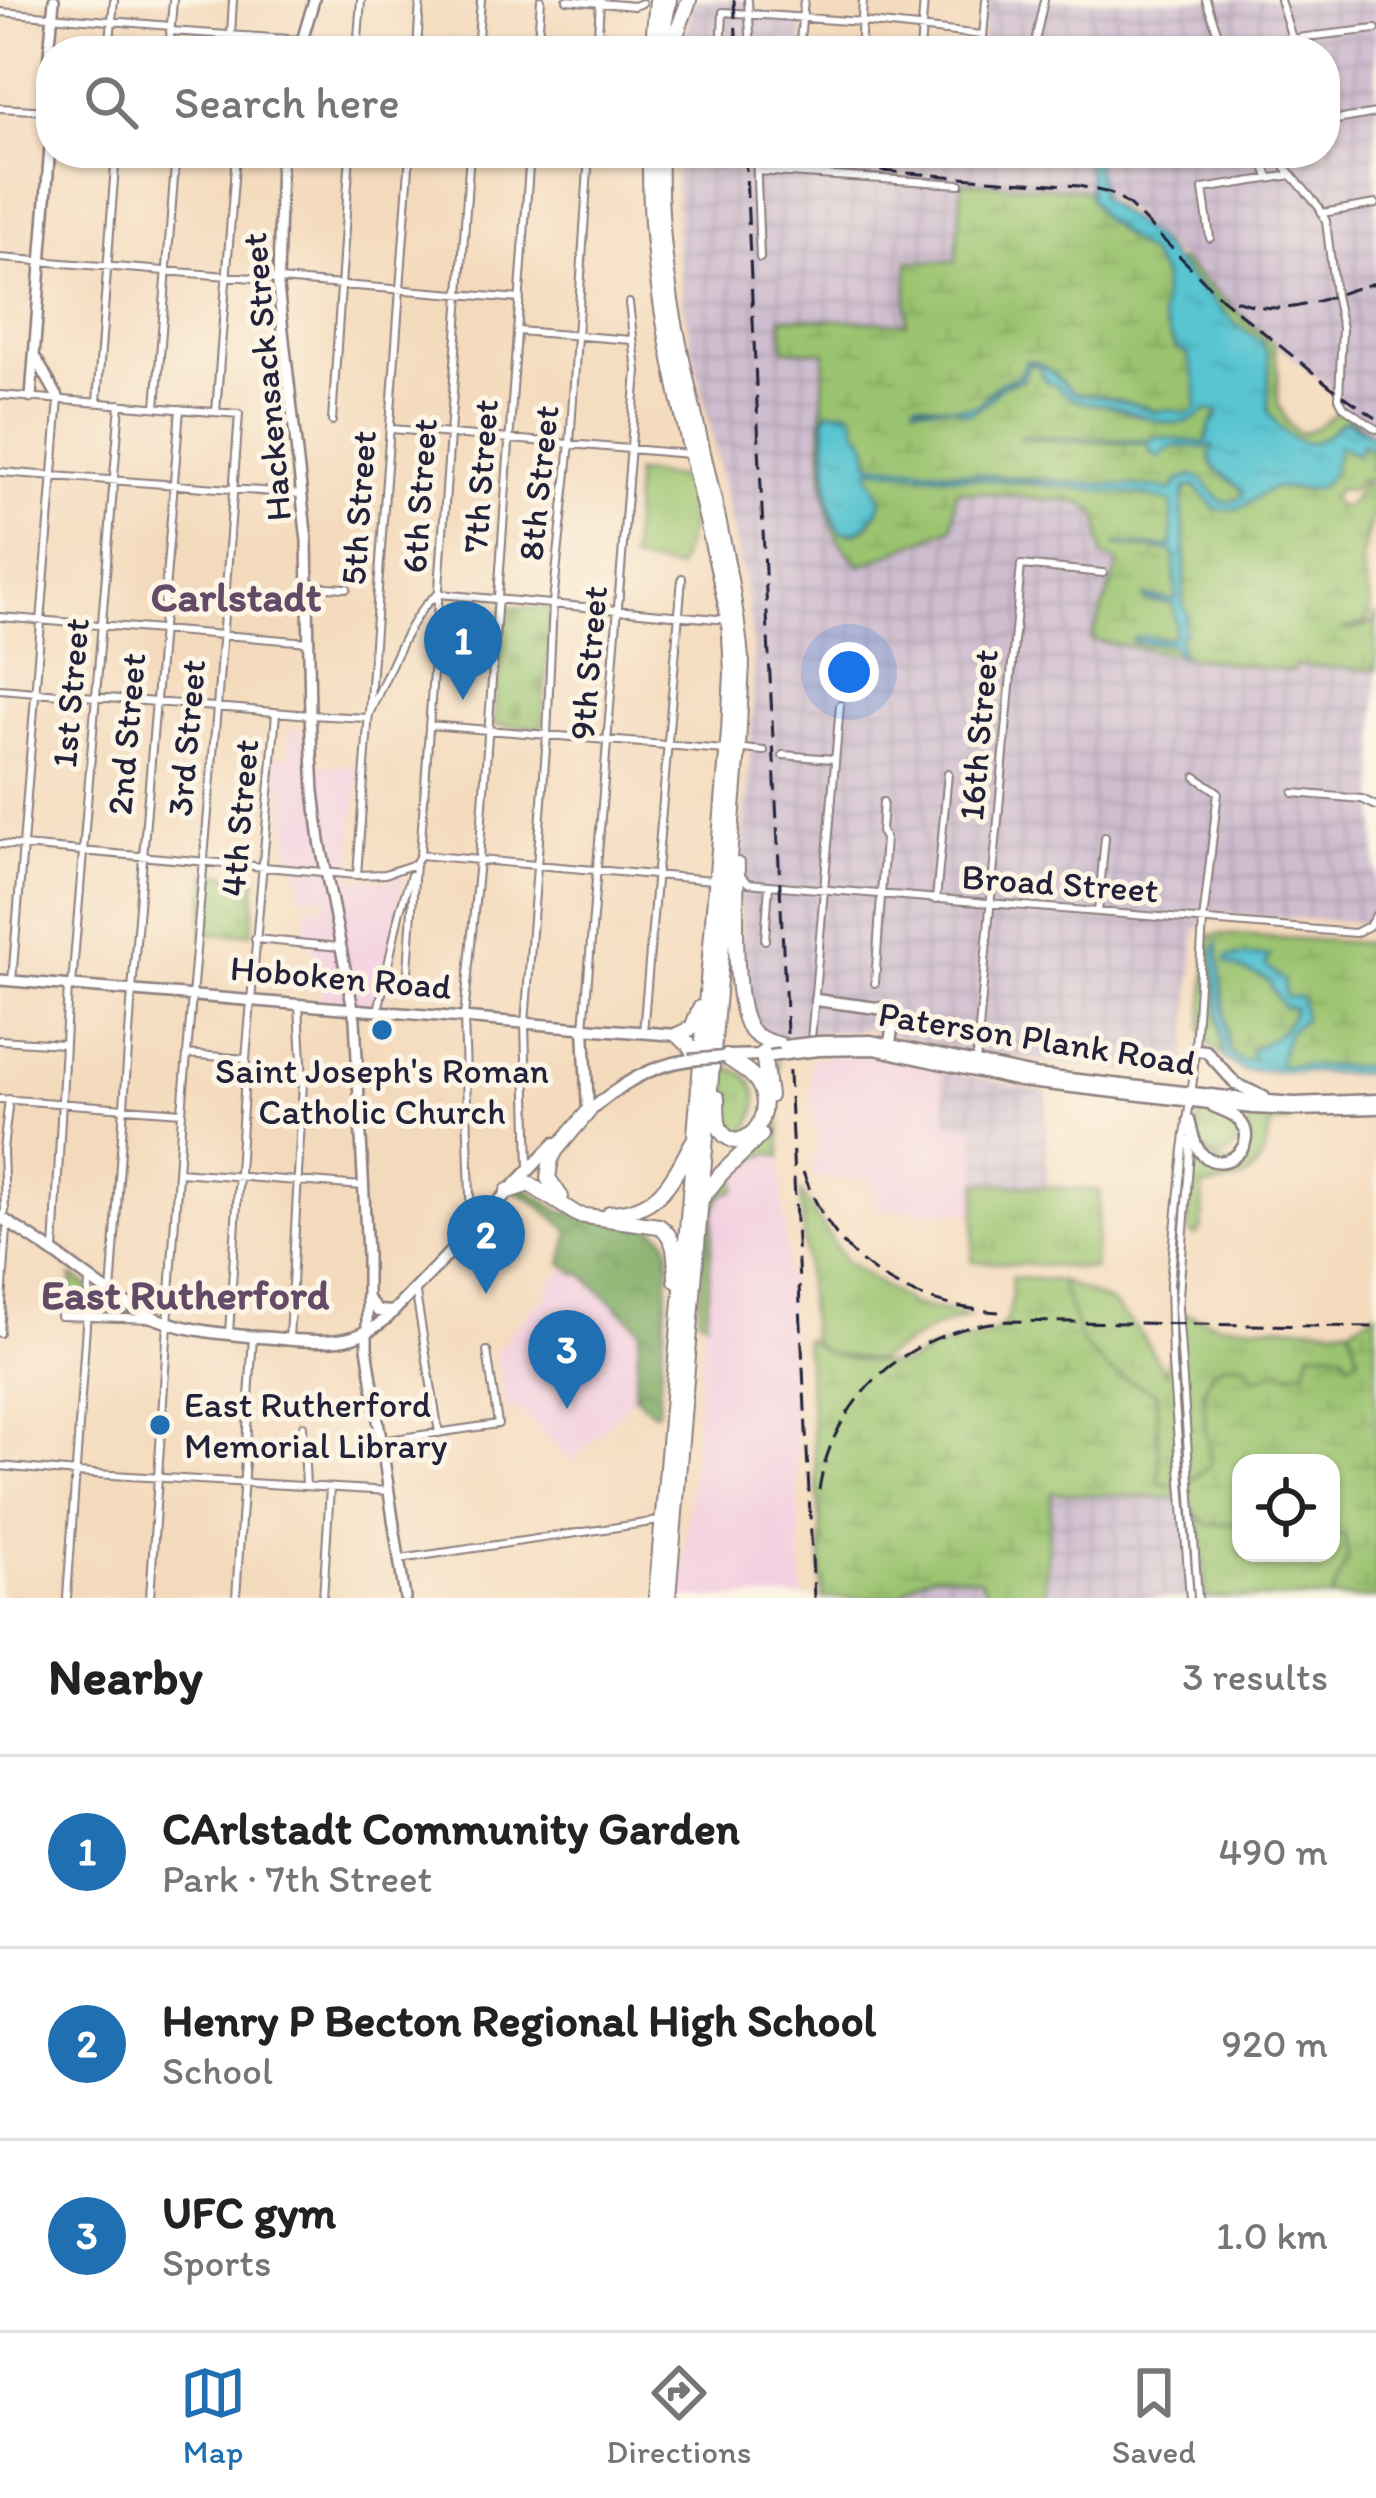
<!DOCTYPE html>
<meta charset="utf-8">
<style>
body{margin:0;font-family:Itim,sans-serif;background:#f6f6f6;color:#222}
.controls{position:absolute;right:36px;bottom:36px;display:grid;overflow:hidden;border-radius:24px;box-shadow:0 3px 9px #0004}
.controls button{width:108px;height:108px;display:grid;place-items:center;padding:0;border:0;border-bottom:3px solid #e0e0e0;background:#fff;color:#222;font:60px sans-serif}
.you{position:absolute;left:849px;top:672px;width:42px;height:42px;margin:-30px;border:9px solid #fff;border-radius:50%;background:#1a73e8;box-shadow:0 0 0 18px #1a73e833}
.badge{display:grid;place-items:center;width:78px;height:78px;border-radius:50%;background:#1f6fb2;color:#fff;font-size:39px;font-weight:700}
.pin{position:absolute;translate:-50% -99px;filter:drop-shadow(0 3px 6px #0008)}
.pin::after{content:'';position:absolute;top:63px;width:42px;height:36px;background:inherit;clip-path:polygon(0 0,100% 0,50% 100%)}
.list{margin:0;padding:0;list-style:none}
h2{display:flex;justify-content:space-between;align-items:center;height:156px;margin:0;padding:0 48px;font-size:51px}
h2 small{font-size:39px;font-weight:400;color:#767676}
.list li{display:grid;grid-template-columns:78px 1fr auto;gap:36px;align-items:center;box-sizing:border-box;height:192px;padding:0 48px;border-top:3px solid #e0e0e0}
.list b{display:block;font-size:45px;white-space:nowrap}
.list p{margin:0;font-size:39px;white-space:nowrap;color:#767676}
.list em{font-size:39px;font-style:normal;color:#767676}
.icon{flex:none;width:66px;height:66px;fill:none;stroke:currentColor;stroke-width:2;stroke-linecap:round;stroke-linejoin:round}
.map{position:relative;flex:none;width:1376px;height:1598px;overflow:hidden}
.search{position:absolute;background:#fff;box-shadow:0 3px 9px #0004;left:36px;right:36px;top:36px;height:132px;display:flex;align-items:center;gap:30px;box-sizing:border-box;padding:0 42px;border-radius:48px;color:#767676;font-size:45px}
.sheet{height:732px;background:#fff}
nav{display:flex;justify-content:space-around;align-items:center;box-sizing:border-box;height:168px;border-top:3px solid #e0e0e0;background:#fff;font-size:33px;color:#767676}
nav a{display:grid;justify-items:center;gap:6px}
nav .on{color:#1f6fb2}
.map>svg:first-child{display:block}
</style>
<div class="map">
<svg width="1376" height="1598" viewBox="0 0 1376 1598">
<defs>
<pattern id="industrial-grid" width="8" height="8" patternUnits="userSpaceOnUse" patternTransform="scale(3)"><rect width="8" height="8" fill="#cfbdcf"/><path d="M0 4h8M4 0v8" fill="none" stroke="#b1a2b3"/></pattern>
<pattern id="grass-tufts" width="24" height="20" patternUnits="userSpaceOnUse" patternTransform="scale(3)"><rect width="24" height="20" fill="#9bc470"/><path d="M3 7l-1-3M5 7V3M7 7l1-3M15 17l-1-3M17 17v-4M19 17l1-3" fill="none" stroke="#85a862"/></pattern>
<pattern id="forest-crowns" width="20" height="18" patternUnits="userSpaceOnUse" patternTransform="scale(3)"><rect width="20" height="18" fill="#7caa62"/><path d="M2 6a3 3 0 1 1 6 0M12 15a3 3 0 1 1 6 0" fill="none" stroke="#658a52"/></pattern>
<pattern id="wetland-marsh" width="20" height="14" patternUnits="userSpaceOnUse" patternTransform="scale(3)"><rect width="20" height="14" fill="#9bc470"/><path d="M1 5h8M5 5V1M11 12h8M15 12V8" fill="none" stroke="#85a862"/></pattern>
<pattern id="cemetery-stones" width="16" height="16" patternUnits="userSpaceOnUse" patternTransform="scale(3)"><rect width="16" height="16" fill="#9bc470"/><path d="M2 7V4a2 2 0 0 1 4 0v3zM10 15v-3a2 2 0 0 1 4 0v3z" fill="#85a862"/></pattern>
<pattern id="park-dots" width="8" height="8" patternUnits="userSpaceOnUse" patternTransform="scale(3)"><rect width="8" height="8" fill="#9bc470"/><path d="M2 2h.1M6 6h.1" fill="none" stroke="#85a862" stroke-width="1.8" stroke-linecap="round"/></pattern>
<pattern id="water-ripples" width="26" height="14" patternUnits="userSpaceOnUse" patternTransform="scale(3)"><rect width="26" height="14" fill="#59c5d1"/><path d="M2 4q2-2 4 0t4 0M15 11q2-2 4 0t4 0" fill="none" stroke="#4da9b4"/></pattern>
</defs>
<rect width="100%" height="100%" fill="#fcf5e5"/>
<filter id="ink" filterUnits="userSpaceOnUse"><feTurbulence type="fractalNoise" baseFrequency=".00833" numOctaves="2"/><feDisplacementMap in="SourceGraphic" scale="24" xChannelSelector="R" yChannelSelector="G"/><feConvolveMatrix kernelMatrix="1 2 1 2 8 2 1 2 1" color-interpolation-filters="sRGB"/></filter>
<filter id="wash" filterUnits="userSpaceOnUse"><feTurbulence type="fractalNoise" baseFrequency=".004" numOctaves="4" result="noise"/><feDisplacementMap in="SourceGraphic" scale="48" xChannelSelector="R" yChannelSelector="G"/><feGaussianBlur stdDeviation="2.7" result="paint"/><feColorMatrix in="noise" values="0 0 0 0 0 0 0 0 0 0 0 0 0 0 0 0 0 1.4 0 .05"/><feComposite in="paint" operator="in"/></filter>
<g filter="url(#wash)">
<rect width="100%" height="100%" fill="#f4dabc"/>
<path fill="#f3cfe0" d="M289,730H302L306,766H360L349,877L387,881L406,874L398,895L401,900L384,1003L368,1005L321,1000V979L316,972L305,926V907L327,905L326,895L301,896L299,876L289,842L284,789L273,786L275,755L289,756Z
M849,1052L886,1056L940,1070L948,1124H973L978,1182L976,1212L875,1210L872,1180L814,1177L811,1167L812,1156L817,1155L819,1134L814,1132L810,1059Z
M771,1153L781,1157L803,1598H681L714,1210L736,1172L754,1159Z
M568,1266L578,1274L581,1273L642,1332L633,1398L572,1462L519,1409L506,1410L496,1351L523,1318L550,1292L547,1288Z"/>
<path fill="url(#industrial-grid)" d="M693,0H748L749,13L802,18L801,47L857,51H683Z
M985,0H1376V436L1347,415L1328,386L1232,308L1112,198L1081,189L962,182L956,261H908L906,322L781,317L784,350L825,352L821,417L827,507L837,539L860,566L953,528L955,490L1083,504L1098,517L1102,555L1118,563L1091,641L1292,671L1294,665L1376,671V938L1359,922L1211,913L1196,931L1185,1078L961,1051L863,1029L765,1039L747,1016L739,908L753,708V650L744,580L685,313L676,243L675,153H1325V51H982Z
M940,1070L1046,1092L1047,1187L978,1182L974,1124H948Z
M1052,1493L1179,1498L1192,1510L1200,1523L1206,1598H1044Z
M937,1573L980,1579L989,1595L1031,1598H898L912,1581Z"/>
<path fill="url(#grass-tufts)" stroke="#5e7356" stroke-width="3" d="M778,1061L781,1157L770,1153L754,1159L736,1172V1190L721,1195L714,1211L706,1321L698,1316L710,1198C716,1184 723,1177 734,1167C772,1131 776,1123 769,1071Z
M727,1067C732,1069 742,1072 745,1075C765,1091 757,1125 739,1137L727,1134L720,1123L721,1068Z
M1199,1110C1219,1112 1231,1116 1242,1133C1236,1157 1209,1167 1199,1141C1195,1132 1198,1121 1199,1110Z
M1242,1114H1288V1122L1271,1125C1261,1175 1252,1181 1203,1187L1202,1227L1197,1235L1191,1234L1188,1228L1193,1150L1228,1165L1245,1155C1252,1139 1252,1129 1242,1114Z
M978,1182L1100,1191L1094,1269L972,1261Z
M800,1191L845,1261L912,1305L969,1316L933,1328L876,1361L824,1352L811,1340Z
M1060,1281L1110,1302L1138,1330L1165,1372L1184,1313L1220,1324L1350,1327L1360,1357L1350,1362L1255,1379L1212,1372L1203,1392L1211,1466L1179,1489L1160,1483L1156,1393L1109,1371L1082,1343Z
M1192,1510L1209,1525L1241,1522V1553H1331V1534L1345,1535L1348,1557L1331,1598H1206L1200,1523Z"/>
<path fill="url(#forest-crowns)" stroke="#4f664e" stroke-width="3" d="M524,1187L561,1212L652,1227L666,1238L670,1250L658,1410L654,1413L634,1395L640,1329L581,1273L578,1275L562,1263L570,1231C554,1219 530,1195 513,1192Z"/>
<path fill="url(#wetland-marsh)" stroke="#5e7356" stroke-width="3" d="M962,182L1081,189L1090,192L1089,197L1102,218L1149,255L1156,263L1163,277L1162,319L1176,349L1188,354L1195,379L1197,408L1186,414L1171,410L1151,411L1148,407C1132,404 1116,398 1100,396C1091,394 1081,397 1072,391C1055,379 1049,361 1026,361L1019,376C1013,379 1006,380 1000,383C989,387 986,399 978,405C966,413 932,404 918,401L915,406L953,407L964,413L971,412L986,403L1001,386L1022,380L1028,364L1039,366L1046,381C1058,385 1060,391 1070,397C1079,404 1096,403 1107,405C1138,413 1181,439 1206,409L1218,412L1210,425L1206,443L1154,437L1149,441L1022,438L1148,444L1150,453L1161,457C1173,438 1195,452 1212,445L1213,451L1209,454L1213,466L1243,491L1242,496L1230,502L1221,501L1202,479L1192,475L1177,482L1173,490L1167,491L1163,488L1030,479L870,463L869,446L858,431L853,414L847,410L828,411L825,417C826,437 821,533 850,533C868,533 876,514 882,501L870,474L871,468L1135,494L1173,502L1172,547L1119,545L1172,551L1174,554L1176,597L1173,600L1144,597L1146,600L1173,604L1176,625L1172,638L1136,637L1132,640L1134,643L1171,644L1178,655L1091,640L1119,563L1102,555L1098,516L1083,503L956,490L953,527L860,566C852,556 841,546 836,535C816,490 822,401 825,352L784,350L782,317L906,323L908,261H956Z
M1180,260L1274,345L1278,370V403L1287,422L1299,434L1316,428L1340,410L1376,439L1346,420C1337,425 1331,433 1322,438C1299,452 1279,429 1268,411L1269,367L1268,355L1262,342L1238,326L1175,263Z
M1342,445L1348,452L1357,454L1363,445L1369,446L1373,457L1371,470H1376V483L1367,480L1358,481L1353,490L1338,489L1331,497L1333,503L1343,508L1352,502L1362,483L1371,487L1376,494C1375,519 1363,537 1362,560C1361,583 1376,600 1367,621C1361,628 1349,626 1341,630H1355L1373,622L1376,613V671L1295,665L1293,672L1183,656L1180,647V633H1184L1185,619L1189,616L1183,605L1186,556L1182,503L1186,488L1195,486L1216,509C1247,512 1245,502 1269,490C1276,487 1280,488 1288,489C1330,493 1328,479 1339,446Z
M1220,934L1376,944V1067L1277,1065L1288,1032L1304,1019L1285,997L1265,965L1269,958L1257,975L1268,980L1276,996L1294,1007C1288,1030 1271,1041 1250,1050L1254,1059L1240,1062L1229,1049L1218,945L1213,951L1223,1057L1209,1044L1202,1030L1210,935Z
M1011,1277L1060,1281L1082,1343L1109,1371L1156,1393L1160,1483L1179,1489L1211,1465C1207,1431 1186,1351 1247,1364L1256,1379L1278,1370L1290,1374L1305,1369L1311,1350L1341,1352L1350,1362L1359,1357L1350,1327L1376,1312V1598H1331L1348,1557L1345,1535L1331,1534V1463H1241V1522L1209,1525L1178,1498L1052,1493L1044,1598L989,1595L979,1579C942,1574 924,1566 898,1598H822L821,1530L805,1339C814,1343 820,1350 829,1353C840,1357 893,1367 903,1364C915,1362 925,1351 937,1348C987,1334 1017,1343 1011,1277Z"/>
<path fill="url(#cemetery-stones)" stroke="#5e7356" stroke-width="3" d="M503,606L551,609L542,728L494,725Z"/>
<path fill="url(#park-dots)" stroke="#5e7356" stroke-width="3" d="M208,873L256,878L252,933L202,935Z
M72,1276L134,1315L70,1310Z"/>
<path fill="#9bc470" stroke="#5e7356" stroke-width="3" d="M635,473L690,478L689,532L677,569L631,561Z"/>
<path fill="url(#water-ripples)" stroke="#3e7486" stroke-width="3" d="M1083,153H1094L1101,198L1154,238L1175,263L1238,326L1262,342L1268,355L1269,368L1268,411C1279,429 1299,453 1323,438C1332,432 1336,424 1346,420L1376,439V470H1371L1373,457L1369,446L1362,445L1357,454L1339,446C1336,454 1335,466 1331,474C1318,502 1288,481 1269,490C1245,502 1247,512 1216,509L1195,486L1185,488L1182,503L1185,556L1183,605L1189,616L1185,619L1184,634L1180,633V647L1183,656L1178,655L1171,644L1134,642L1131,640C1142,633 1159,641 1172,638L1176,625L1173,604L1145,600L1144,596L1173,600L1176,597L1174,554L1171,551L1114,545L1172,547V502L1135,494L871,468L870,474L882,501C874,518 864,535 842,532L836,524L829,501L825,417L828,411L847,410L853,414L858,431L867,442L870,463L1030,480L1164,488L1167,491L1173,490L1177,482L1192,475L1202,479L1221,501L1231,502L1242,496L1243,491L1213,466L1209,454L1213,450L1212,445L1206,448L1178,446L1166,450L1161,457C1149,457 1153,451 1148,443L1017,438L1148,441L1154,437L1206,443L1210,425L1218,416V412L1206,410C1179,439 1140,412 1108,405C1097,403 1079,404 1070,397C1060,391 1058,385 1046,381L1039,366L1029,364L1022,379L1001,386L986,403L971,412L964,413L953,407L915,406V402C931,404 969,413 981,402C988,395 993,388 1002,381C1017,381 1021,374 1026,361C1049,362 1055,379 1072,391C1081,397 1091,394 1100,396C1116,399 1132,405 1148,407L1152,411L1171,410L1186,414L1197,408L1195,379L1188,354L1177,349L1162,319L1163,277L1149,255L1102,218L1089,197V175Z
M1218,943L1229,1051L1240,1061L1253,1059L1250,1050C1271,1041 1287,1031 1294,1008L1283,1007L1268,980L1226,963L1227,956H1270L1266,965L1284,981L1286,997H1301L1304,1019L1288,1032L1278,1065L1376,1067V1074L1241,1070L1223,1057L1213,950Z"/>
</g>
<g filter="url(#ink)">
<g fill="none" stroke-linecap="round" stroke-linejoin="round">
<g stroke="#8b7e7c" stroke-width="10">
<path id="street" d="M567,0L634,6L642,3
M748,0L751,51
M1206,0L1224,51
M1280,0L1296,51
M0,12L171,26
M170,31L302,40
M1036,37L1044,0
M109,51L114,0
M169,51L173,0
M230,51L233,0
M357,51L361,0
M417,51L420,0
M477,51L481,0
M537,51L541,0
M597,51L600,1
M721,51L723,12L862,22L983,35
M799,51L804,0
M860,51L863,0
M920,51L924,0
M982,51L986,0
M1183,51L1376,29
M0,108L50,111
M1325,122L1376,113
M756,153L760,258
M1261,153L1269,178
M1273,153L1319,207L1326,221L1335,295L1342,328L1339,398L1344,407L1376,429
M757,171L960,184
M1322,213L1376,204
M1210,238L1203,189L1292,175
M0,258L520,299
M518,331L632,340
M0,395L239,414L217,708L182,1112L150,1598
M97,402L116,153
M156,407L176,153
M216,412L236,153
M332,421L350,153
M392,429L689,454
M0,472L301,494
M308,586L347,588
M439,594L728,620
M0,617L309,642
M0,689L310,715L367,718C382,689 411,607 439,594
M429,725L724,750
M743,749L764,751
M783,755L833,759
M1294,793L1362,799L1376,806
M0,844L357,875L385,874L415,864
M420,855L713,880
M357,875L410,153
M740,875L748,883L769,885L1355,933L1369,926L1376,915
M936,900L948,773
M1098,912L1105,837
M255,939L340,947
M765,940L769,885
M12,981L59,399
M875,983L885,838L881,832L883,802
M72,986L120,404
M407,987L415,864L420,855L470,153
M378,1011L400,910L411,875
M584,1028L637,371L629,303
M643,1033L682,578
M0,1040L63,1044
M811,1040L840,705
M187,1054L246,1059
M976,1063L1021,565L1103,573
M0,1099L182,1112
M1188,1141L1190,1152L1178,1308L1198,1598
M529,1167L525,1024L547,735L553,602L570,444L589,153
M179,1172L363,1186
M1,1218L5,1211L3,1150L9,1099
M471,1226L464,1017L479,860L530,153
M54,1251L68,986
M415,1288L439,1433
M111,1294L132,991L180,409
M60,1316L153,1319
M0,1333L7,1229L11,1225
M229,1334L246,1059L276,713
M289,1339L303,1083L299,1004
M303,1426L306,1486
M381,1441L498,1424L487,1351
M0,1466L77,1473L390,1491
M400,1559L659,1521
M67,1598L89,1282
M236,1598L253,1336
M323,1598L330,1488
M1190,1598L1172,1364L1170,1283L1183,1149L1193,1080L1203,921L1218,792L1196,777"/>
</g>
<g stroke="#8b7e7c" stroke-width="14">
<path id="secondary" d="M299,51L314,0
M51,112L46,88L54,0
M281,153L278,287L307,541L310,715L314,791L320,841L355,1019L367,1255V1347L405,1598
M37,360L59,399
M31,397L51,133
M0,980L584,1028"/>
</g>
<g stroke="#8b7e7c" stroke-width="15">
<path id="primary" d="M816,1000L885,1009L893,1021L890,1044
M819,1042L871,1041L1034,1075L1246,1099L1294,1103L1376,1100
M818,1050L875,1049L1020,1081L1253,1108L1296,1110L1376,1108
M1195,1050L1206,1051L1236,1084L1264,1097
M727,1056L767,1055
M588,1112L584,1028L677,1035
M586,1114C617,1087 647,1066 689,1060
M1189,1120C1192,1131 1194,1147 1203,1155C1226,1176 1261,1142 1239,1120C1233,1113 1221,1110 1213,1106
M0,1217C18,1229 36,1240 54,1253C86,1275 118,1304 155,1318C195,1334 240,1335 282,1339C322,1342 355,1346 387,1318L555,1143
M367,1299L378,1311L393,1312"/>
</g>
<g stroke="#8b7e7c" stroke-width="18">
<path id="highway" d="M654,31L657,0
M659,51L669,0
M670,51L689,0
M650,153C647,311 698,466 729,620L732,672L729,731L656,1598
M660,153C654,329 728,495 742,669
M737,865C736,898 732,1006 750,1029C758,1040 771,1042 784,1046
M763,1053L769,1096
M699,1062L688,1043L677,1035L692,1028L700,1008
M717,1098C718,1117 714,1134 735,1141C761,1137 771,1106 758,1083C751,1071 737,1065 726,1057
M508,1191L529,1184L578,1215L659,1226C678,1239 675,1259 676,1280
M561,1197L548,1178L551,1159L556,1150L588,1112
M703,1197L721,1174L761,1135
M610,1213C659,1211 671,1182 692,1143
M668,1598L738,749L742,661"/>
</g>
<use href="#street" stroke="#fff" stroke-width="6"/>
<use href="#secondary" stroke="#fff" stroke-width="9"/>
<use href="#primary" stroke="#fff" stroke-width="10"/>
<use href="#highway" stroke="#fff" stroke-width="14"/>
<path stroke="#22223b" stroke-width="3" stroke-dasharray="18 9" stroke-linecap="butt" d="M734,0L737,51
M745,153L814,1598
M775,153L797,163L815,166L1079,186L1110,193L1130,206L1221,298L1331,387L1376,418
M1235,300C1296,321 1319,296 1376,283
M803,1172C836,1264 904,1305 999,1312
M819,1490C833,1393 914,1327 1010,1321L1376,1327"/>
<g stroke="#8b7e7c" stroke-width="15" stroke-linecap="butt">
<path id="primary-bridge" d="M784,1046L819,1042
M770,1056L818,1050
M689,1060L724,1057"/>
</g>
<use href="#primary-bridge" stroke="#fff" stroke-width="10"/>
</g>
</g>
<g fill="#1f6fb2" stroke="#fcf5e5" stroke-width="4.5">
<circle cx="382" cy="1030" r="12"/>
<circle cx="160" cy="1425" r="12"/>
</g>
<g text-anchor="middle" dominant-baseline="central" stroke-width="10" stroke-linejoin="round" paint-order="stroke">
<g font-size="36" fill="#22223b" stroke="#fcf5e5">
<text transform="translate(266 377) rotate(-95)">Hackensack Street</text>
<text transform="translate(480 476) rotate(-86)">7th Street</text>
<text transform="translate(538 483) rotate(-84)">8th Street</text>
<text transform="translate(419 496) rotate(-86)">6th Street</text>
<text transform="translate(358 508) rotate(-86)">5th Street</text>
<text transform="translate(588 663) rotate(-85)">9th Street</text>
<text transform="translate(70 693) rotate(-85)">1st Street</text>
<text transform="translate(126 734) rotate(-85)">2nd Street</text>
<text transform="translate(978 735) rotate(-85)">16th Street</text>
<text transform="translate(186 738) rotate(-85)">3rd Street</text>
<text transform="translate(239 818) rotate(-85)">4th Street</text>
<text transform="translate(1060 883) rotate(4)">Broad Street</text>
<text transform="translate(341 977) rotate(5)">Hoboken Road</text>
<text transform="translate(1037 1038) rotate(9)">Paterson Plank Road</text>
</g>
<g font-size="36" fill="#22223b" stroke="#fcf5e5">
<text x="382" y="1070">Saint Joseph's Roman<tspan x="382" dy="41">Catholic Church</tspan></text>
<text x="184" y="1404" text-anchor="start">East Rutherford<tspan x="184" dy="41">Memorial Library</tspan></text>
</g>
<g font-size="42" font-weight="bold" fill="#634a66" stroke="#fcf5e5">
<text x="236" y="596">Carlstadt</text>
<text x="185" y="1294">East Rutherford</text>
</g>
</g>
</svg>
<div class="controls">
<button><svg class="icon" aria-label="locate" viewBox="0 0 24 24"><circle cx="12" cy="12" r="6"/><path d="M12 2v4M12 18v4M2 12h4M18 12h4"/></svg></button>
</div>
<div class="you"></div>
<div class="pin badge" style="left:463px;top:700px">1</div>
<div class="pin badge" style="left:486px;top:1294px">2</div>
<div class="pin badge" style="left:567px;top:1409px">3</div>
<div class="search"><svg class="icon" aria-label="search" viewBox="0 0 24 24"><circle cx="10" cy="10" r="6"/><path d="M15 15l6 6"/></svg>Search here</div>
</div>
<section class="sheet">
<h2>Nearby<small>3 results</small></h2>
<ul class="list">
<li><span class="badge">1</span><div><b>CArlstadt Community Garden</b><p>Park · 7th Street</p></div><em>490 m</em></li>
<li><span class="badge">2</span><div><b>Henry P Becton Regional High School</b><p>School</p></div><em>920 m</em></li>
<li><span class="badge">3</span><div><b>UFC gym</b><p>Sports</p></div><em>1.0 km</em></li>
</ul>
</section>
<nav>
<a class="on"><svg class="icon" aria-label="map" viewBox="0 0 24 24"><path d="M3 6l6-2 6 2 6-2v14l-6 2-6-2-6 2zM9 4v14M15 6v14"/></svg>Map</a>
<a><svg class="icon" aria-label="directions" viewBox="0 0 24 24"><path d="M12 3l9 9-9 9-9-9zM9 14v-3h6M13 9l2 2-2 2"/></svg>Directions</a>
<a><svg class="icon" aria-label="saved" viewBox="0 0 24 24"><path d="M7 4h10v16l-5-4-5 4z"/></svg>Saved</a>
</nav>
